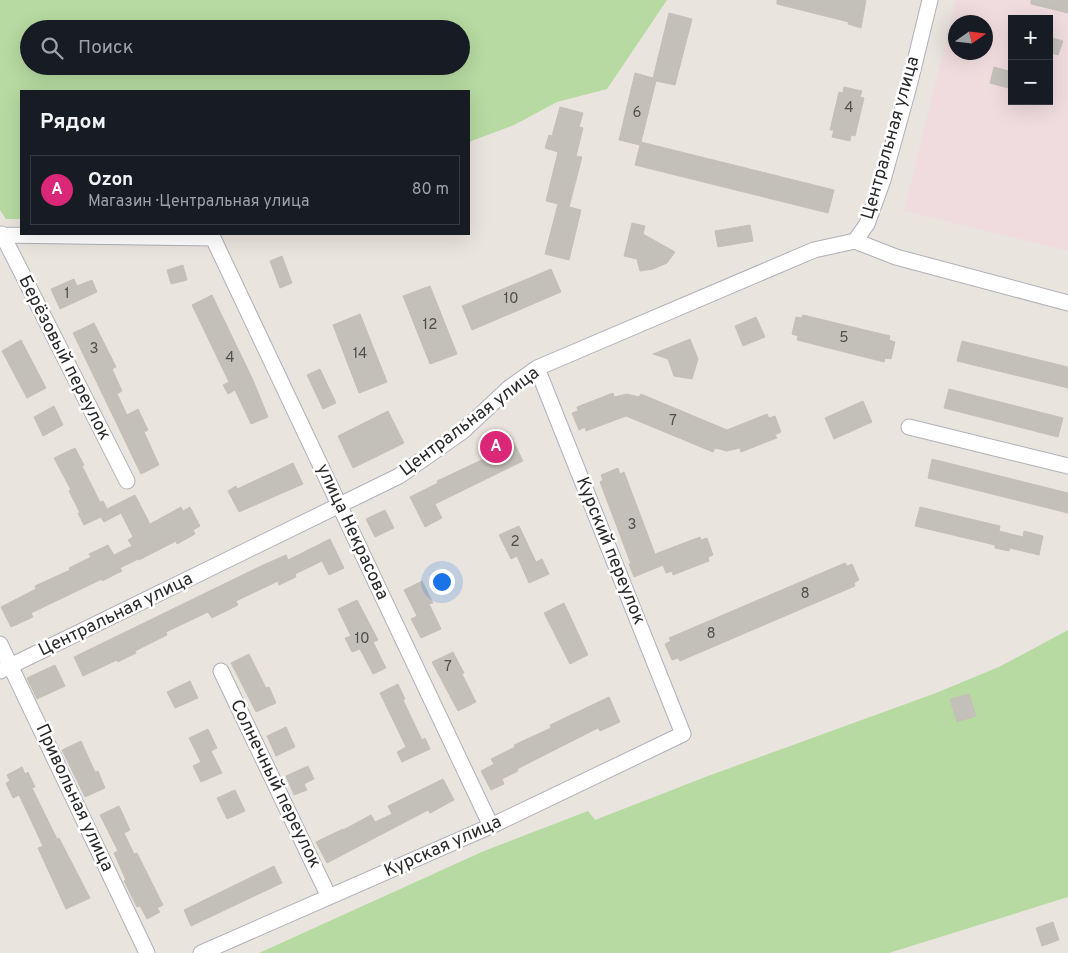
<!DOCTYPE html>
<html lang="ru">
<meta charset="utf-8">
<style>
body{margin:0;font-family:Overpass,sans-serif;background:#20242c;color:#f1f3f6}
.controls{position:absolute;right:15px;top:15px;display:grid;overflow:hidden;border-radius:0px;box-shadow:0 5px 20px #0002}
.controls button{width:45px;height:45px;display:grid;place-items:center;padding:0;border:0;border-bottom:1px solid #363941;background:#171b24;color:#f1f3f6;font:25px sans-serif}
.compass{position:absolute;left:948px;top:15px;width:45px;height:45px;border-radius:50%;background:#171b24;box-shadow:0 5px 20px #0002;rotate:76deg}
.you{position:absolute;left:441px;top:581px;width:18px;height:18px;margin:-12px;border:4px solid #fff;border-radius:50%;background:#1a73e8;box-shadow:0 0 0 8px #1a73e833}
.badge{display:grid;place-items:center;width:32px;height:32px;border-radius:50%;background:#db2777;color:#fff;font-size:16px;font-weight:700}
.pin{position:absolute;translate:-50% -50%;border:2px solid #fff;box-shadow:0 1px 5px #0006}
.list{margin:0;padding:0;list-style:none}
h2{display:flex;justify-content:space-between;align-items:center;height:65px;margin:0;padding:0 20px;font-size:21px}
h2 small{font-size:16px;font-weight:400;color:#9ea1a6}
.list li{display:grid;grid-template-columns:32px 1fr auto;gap:15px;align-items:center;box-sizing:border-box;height:70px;margin:0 10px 10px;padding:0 10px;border:1px solid #363941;border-radius:0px}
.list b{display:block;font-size:19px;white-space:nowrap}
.list p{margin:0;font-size:16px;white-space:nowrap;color:#9ea1a6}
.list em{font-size:16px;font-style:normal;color:#9ea1a6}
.icon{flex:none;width:28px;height:28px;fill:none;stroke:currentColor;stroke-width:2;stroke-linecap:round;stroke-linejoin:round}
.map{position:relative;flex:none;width:1068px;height:953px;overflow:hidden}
.search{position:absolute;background:#171b24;box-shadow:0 5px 20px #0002;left:20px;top:20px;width:450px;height:55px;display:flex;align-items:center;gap:12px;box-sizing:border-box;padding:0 18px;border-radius:28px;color:#9ea1a6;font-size:19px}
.panel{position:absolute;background:#171b24;box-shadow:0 5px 20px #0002;left:20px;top:90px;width:450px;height:145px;border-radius:0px}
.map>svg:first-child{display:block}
</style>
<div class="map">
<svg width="1068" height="953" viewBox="0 0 1068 953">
<rect width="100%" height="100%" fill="#eae4de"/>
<path fill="#f0dcde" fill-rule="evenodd" d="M956,0H1068V251L904,211ZM1012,19H1049V101H1012ZM956,22H986V52H956Z"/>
<path fill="#b6daa1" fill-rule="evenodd" d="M0,0H667L607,89L557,102L514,125L469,142V91H21V219H6L0,210ZM29,29H461V66H29Z
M1068,630V897L889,953H259L484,851L588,811L595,820L708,776L936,693L1001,666Z"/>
<path fill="#c3bfb9" stroke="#c5c0b8" d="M777,0H866L861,28L848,24L849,22L777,4Z
M1031,0H1068V13L1031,4Z
M669,13L692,19L675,85L656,81L641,142L834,190L828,213L635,165L640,145L619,140L635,73L653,78Z
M1049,37L1063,41L1058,55L1049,52Z
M994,67L1012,72V89L990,83Z
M844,87L862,91L860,97L864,98L855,136L851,135L850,141L832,137L834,130H830L839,92L843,93Z
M560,107L583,113L579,127L583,128L576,156L582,157L569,207L581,210L569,260L545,254L558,204L546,201L558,152L545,148L549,135L552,136Z
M632,223L645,226L643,234L675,252L667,263L653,269L640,271L637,259L624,256Z
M750,225L753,241L718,247L715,231Z
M282,256L292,283L280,288L270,261Z
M183,265L187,280L171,284L167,270Z
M551,269L561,292L472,330L462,306Z
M74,279L77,286L92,280L97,292L60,309L51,289Z
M430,286L457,354L430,364L403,296Z
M212,295L253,380L268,417L251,424L235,390L228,394L223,385L229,382L192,305Z
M360,314L387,382L359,393L333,325Z
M803,315L890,336L889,340L895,342L891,359L885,358L884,362L797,340L798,336L792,334L796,317L802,318Z
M756,317L765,337L743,346L735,326Z
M94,323L116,367L112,369L122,391L117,394L127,415L138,409L148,430L144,432L159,465L141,474L73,333Z
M690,339L698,359L692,379L674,376L668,359L653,354Z
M21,340L46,388L27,398L2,351Z
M962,341L1068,367V388L957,361Z
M320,369L336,403L323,409L307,375Z
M949,389L1063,418L1058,437L944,408Z
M613,393L614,397L627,394L639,397L641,394L727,430L767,414L769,418L775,416L781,432L775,435L777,438L741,452L740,448L727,451L715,448L713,452L626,416L586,431L585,427L579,430L572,413L578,411L577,407Z
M863,401L872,422L834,439L825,418Z
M54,406L63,425L43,436L34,417Z
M388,411L404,443L353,468L338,436Z
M510,435L523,461L435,504L442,518L425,527L410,497L438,483L437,481L486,458L482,449Z
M75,448L84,465L82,466L100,502L103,501L107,509L135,495L150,524L181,507L183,511L190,507L200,526L193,530L195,534L177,544L176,541L139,560L138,559L120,568L122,571L102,581V579L31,613L33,617L11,627L1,607L36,589L35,586L70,570L69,568L91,557L89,554L108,545L114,555L132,546L128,540L133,537L121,513L104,522L101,517L84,525L78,513H80L69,491L71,490L54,458Z
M932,459L1068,493V513L928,478Z
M293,463L303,484L239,512L228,491L236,486L237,489Z
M618,468L620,474L624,472L655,554L700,537L701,540L707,538L713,555L708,557L709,561L673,575L672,571L666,573L663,565L634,577L629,564H631L600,482L603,480L601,475Z
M920,507L1000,526L999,531L1023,537L1024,531L1043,536L1039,555L1010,548L1009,551L995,548V545L915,526Z
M385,510L394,528L375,537L366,519Z
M519,526L536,562L542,559L549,574L529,583L517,556L511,559L499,535Z
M330,539L344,568L329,575L322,561L295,574L296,577L279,585L278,581L236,601L238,605L212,618L208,612L166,632L167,635L135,651L136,653L118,662L117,660L83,676L74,657L261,566L286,555L288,560Z
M845,563L847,566L852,564L859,580L854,583L855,586L680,661L678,658L672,660L665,644L671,641L669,638Z
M422,581L433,603L429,604L441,629L421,638L411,619L417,616L404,590Z
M357,600L378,640L373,642L386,668L373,674L360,649L352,652L345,638L351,636L338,609Z
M564,603L588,655L570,664L544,613Z
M453,652L464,673L462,674L476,702L458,711L432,662Z
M249,654L266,688L269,687L276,703L256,712L231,663Z
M55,665L65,686L37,699L27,678Z
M190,681L198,698L175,708L167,692Z
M398,684L405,699L403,700L422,740L425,738L430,749L402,762L397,752L406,747L380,693Z
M969,694L976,716L957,722L950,699Z
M609,697L620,722L600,731L598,728L517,769L518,771L502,779L504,784L491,790L481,771L494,764L491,759L515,747L514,745L551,728L550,725Z
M286,727L295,747L276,756L267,736Z
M208,729L217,748L211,751L222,773L201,782L193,766L201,762L189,738Z
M81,741L95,772L98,771L105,788L85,797L62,750Z
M308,766L314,779L304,784L307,790L294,795L286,776Z
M22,767L25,774L28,772L35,787L32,788L57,839L59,838L90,898L66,909L38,848L43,846L19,795L13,798L6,783L10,781L7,775Z
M443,779L454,800L430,813L428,810L327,863L316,842L343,829V830L371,815L375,822L392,814L388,806Z
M235,790L245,811L227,819L217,798Z
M119,806L130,830L124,833L134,854L137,853L163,905L157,908L160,912L147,919L140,906L137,907L124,881L126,880L114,853L118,851L100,815Z
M274,866L282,883L191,926L184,910Z
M1053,922L1059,940L1042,946L1036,928Z"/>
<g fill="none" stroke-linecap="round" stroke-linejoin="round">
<g stroke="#aeb0b9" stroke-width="17">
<path id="minor" d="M2,234L127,481
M0,235L213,238L491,826
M855,241L896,257L1068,303
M909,427L1068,466
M0,644L147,953
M0,671L399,476L463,431L509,388L537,368L814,250L855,241L867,224L883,180L909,86L930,0
M221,671L329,897
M201,953L491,826L683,734L537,368"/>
</g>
<use href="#minor" stroke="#fff" stroke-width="15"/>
</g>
<g text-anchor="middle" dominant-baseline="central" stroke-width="5" stroke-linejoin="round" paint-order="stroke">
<g font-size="15" fill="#504f4e">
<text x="849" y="108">4</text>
<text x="637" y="113">6</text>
<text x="67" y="294">1</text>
<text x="511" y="299">10</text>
<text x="430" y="325">12</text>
<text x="844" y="338">5</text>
<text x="94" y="349">3</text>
<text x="360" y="354">14</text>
<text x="230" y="358">4</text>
<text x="673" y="421">7</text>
<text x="632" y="525">3</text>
<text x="515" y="542">2</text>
<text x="805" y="594">8</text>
<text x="711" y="634">8</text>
<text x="362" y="639">10</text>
<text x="448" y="667">7</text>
</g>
<g font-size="18" fill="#2a2a2a" stroke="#fff">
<text transform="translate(891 138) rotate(-74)">Центральная улица</text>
<text transform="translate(64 358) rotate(63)">Берёзовый переулок</text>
<text transform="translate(470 422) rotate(-37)">Центральная улица</text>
<text transform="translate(352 532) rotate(65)">улица Некрасова</text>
<text transform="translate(610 551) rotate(68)">Курский переулок</text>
<text transform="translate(116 615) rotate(-26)">Центральная улица</text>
<text transform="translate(275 784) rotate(64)">Солнечный переулок</text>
<text transform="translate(74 798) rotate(65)">Привольная улица</text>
<text transform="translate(443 847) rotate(-24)">Курская улица</text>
</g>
</g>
</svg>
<div class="controls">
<button>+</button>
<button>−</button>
</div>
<svg class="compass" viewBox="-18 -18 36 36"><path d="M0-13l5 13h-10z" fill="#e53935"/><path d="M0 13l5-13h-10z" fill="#9ea1a6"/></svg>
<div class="you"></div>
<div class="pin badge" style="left:496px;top:447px">A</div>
<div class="search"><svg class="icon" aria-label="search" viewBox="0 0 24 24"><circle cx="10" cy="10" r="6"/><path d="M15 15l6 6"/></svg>Поиск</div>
<section class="panel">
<h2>Рядом<small></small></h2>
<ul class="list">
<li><span class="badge">A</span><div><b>Ozon</b><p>Магазин · Центральная улица</p></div><em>80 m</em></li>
</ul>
</section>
</div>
